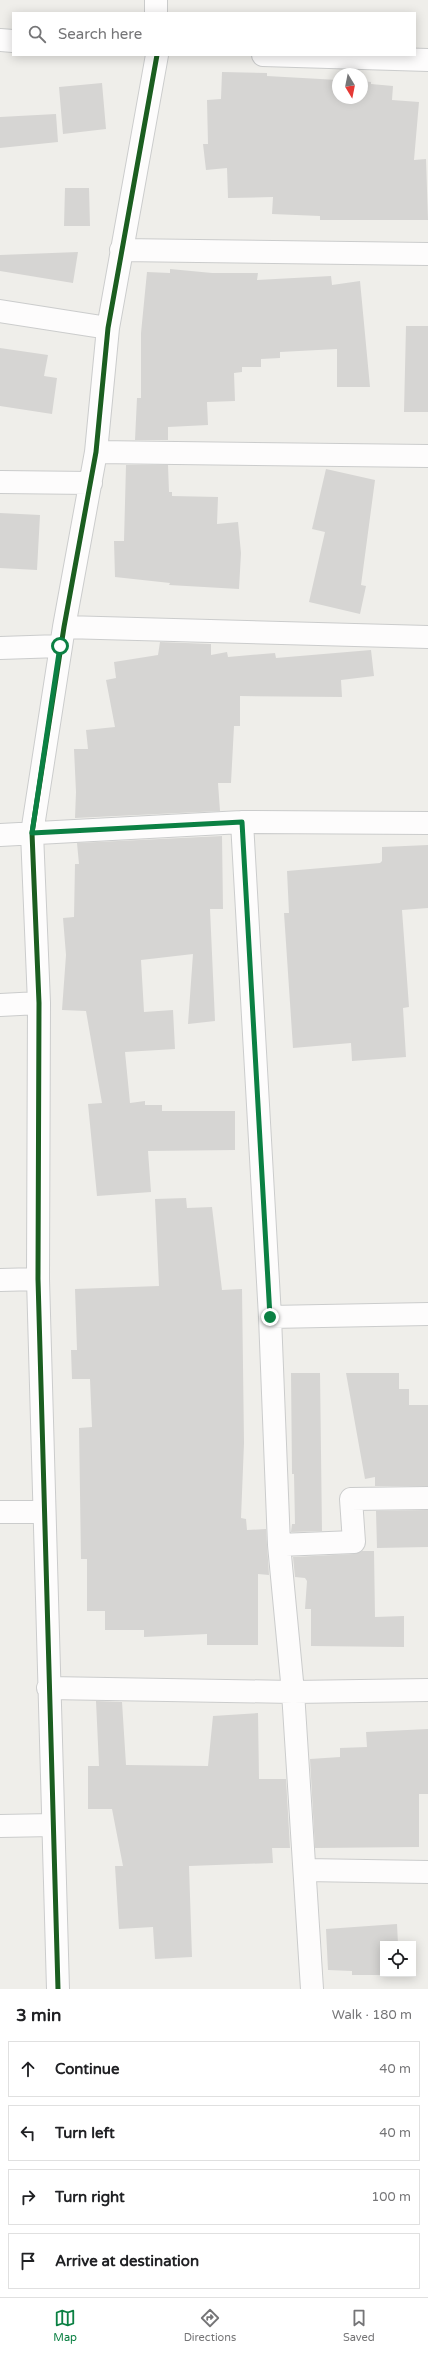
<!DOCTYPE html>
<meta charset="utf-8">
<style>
body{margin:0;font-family:"Varela Round",sans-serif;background:#f2f2f2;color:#202124}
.controls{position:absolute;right:12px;bottom:12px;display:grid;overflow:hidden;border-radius:0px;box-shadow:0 2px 10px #0003}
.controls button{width:36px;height:36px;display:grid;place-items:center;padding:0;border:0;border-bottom:1px solid #e0e0e0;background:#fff;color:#202124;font:20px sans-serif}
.compass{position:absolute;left:332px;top:68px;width:36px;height:36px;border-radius:50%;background:#fff;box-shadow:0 2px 10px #0003;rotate:170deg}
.stop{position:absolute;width:12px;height:12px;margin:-9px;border:3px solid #0b8043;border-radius:50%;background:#fff}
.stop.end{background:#0b8043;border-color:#fff;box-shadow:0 1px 4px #0008}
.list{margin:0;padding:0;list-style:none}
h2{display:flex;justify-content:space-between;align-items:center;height:52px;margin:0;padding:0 16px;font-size:17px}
h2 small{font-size:13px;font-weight:400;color:#757577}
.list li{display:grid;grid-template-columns:26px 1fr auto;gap:12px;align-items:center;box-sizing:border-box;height:56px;margin:0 8px 8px;padding:0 8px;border:1px solid #e0e0e0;border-radius:0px}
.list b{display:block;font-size:15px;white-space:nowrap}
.list em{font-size:13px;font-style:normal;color:#757577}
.icon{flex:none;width:22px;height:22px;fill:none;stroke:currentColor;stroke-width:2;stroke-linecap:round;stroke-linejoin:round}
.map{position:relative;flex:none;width:428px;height:1989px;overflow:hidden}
.search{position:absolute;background:#fff;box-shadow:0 2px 10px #0003;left:12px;right:12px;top:12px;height:44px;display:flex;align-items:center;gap:10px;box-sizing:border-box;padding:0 14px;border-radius:0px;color:#757577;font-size:15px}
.sheet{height:308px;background:#fff}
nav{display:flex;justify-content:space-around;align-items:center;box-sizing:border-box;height:56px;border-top:1px solid #e0e0e0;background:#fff;font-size:11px;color:#757577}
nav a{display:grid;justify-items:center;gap:2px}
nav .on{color:#0b8043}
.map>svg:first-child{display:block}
</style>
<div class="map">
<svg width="428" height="1989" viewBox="0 0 428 1989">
<rect width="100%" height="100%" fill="#efeeea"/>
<path fill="#d6d5d3" d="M222,72L267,73V76L338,80V98H362V81L371,82V84L393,86L392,100L419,102L414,160L426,159L428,220H320V216L272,214L273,197L228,198L227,168L206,170L203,144H208L207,100L221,99Z
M102,83L106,129L63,134L59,87Z
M56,114L58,142L0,148V117Z
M65,188H89L90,226H64Z
M78,252L73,283L0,271V255Z
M170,269L212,273H258L257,280L331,276L332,285L360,281L370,387H337V349L280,352V358L261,359V367H242V372L234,373L235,401L207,402L208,425L168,427V440H135L137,398H141V333L147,272L170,273Z
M406,326H428V412H404Z
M0,348L48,355L44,376L57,378L52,414L0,406Z
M126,465H168L169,492H172V496L218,497L217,524L238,522L241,553L239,589L169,585L170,583L115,577L114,541H124Z
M326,469L375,480L361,585L366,586L360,614L309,602L325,532L312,529Z
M0,513L40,515L37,570L0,568Z
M160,642L211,644V655L227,652L228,657L275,653L276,658L371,650L374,676L341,680L342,697L240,696V726H234L231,783H218L220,811L75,818L76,792L74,749H88L86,730L115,727L106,680L116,678L114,662L158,655Z
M222,836L223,909H210L215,1021L188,1024L193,954L141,960L144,1012L173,1010L175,1049L125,1052L130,1103L145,1101V1105H162V1111H235V1150L148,1151L151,1192L97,1196L88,1104L102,1103L86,1011L62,1010L66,955L63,918L74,917L75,864H79L77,843Z
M428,845V908L402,910L409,1007L403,1008L406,1057L352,1061L351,1043L293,1048L284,913H289L287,871L380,863L382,861V847Z
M186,1198L187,1208L212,1207L222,1290L242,1289L244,1443L241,1518L246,1519L247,1530L266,1529L269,1575L258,1574V1645H207V1634L144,1637V1630H105V1611H87V1559H81L79,1428L92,1427L90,1379H72L71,1350H77L75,1289L159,1286L155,1199Z
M291,1373H320L322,1531L291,1532L292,1524H295L294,1474H292Z
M346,1373H399V1389H409V1405H428V1486H375V1477L365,1479Z
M428,1510V1547L377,1548L376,1511Z
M362,1551H374L375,1617L404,1616V1647L311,1646V1609H305L307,1581L305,1578L295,1577L293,1557L354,1554Z
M96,1701L122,1702L126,1765L208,1766L213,1716L258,1713L259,1779H286L290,1848H272L273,1863L189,1866L192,1957L155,1959L153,1927L119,1929L115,1866H123L112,1809H88V1766H99Z
M428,1729V1794H419V1847L315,1848L310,1759L340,1757V1748L367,1747L366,1732Z
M397,1924L398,1944H383V1974L400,1975H352V1971L328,1970L326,1929Z"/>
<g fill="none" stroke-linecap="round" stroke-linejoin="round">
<g stroke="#cbcccc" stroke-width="24">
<path id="street" d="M156,0V13
M0,40L13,41
M263,55L428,60
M121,250L428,254
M0,311L108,328
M96,452L428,456
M0,482L91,483
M64,627L428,637
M0,648L60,646
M242,822L270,1317L279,1545L293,1692L312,1989
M0,835L242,822L428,823
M0,1005L39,1003
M0,1280L38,1279
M270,1317L428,1314
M0,1512H43
M279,1545L354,1542L351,1499L428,1498
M48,1688L293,1692L428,1690
M0,1826L53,1825
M305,1870L428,1872
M58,1989L38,1279L39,1003L32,833L64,627L96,452L108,328L157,55"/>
</g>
<use href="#street" stroke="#fdfcfc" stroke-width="22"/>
<g stroke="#fff" stroke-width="8">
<path id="cycleway" d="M58,1989L38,1279L39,1003L32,833L64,627L96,452L108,328L157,55"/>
</g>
<use href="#cycleway" stroke="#1b5e20" stroke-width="5"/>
</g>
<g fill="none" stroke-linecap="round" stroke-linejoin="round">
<path stroke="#0b8043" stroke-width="5" d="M60,646L32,833L242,822L270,1317"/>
</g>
</svg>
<div class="controls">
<button><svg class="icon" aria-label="locate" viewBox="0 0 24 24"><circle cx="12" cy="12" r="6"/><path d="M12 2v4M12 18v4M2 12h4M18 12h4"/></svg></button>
</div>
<svg class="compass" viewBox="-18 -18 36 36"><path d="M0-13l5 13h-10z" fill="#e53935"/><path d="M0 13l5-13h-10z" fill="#757577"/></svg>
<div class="stop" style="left:60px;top:646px"></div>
<div class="stop end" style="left:270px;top:1317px"></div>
<div class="search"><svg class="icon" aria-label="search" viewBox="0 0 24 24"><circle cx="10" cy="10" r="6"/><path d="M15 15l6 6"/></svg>Search here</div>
</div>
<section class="sheet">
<h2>3 min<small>Walk · 180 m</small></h2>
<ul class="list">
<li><svg class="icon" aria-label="ahead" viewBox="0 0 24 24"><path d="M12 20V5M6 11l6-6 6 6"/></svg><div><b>Continue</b></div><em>40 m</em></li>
<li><svg class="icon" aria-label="left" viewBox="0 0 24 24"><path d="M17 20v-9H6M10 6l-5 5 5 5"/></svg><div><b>Turn left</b></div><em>40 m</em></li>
<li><svg class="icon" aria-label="right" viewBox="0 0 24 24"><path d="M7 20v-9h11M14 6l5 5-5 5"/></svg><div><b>Turn right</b></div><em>100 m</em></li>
<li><svg class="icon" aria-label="arrive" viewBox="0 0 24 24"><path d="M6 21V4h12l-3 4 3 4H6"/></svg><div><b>Arrive at destination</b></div></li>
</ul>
</section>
<nav>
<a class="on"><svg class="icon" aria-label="map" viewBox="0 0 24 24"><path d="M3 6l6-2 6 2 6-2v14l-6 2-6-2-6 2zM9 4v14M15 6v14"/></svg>Map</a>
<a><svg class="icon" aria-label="directions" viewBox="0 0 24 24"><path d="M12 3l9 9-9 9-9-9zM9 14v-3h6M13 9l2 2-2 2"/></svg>Directions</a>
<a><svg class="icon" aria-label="saved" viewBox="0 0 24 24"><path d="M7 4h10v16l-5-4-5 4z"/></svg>Saved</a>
</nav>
